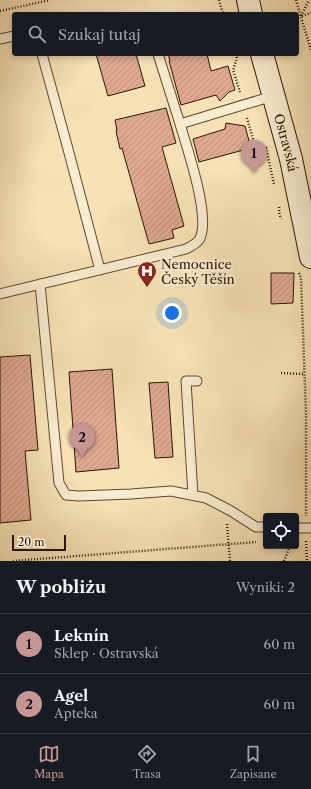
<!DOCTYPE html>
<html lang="pl">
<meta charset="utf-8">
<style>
body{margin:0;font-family:"Libre Caslon Text",serif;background:#20242c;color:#f1f3f6}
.controls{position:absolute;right:12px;bottom:12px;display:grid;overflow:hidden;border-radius:4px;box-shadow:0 2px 6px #0003}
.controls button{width:36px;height:36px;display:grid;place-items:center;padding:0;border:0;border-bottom:1px solid #363941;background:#171b24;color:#f1f3f6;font:20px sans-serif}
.scale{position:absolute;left:12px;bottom:10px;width:54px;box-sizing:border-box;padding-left:4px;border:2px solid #2d1602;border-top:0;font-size:11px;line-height:14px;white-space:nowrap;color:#2d1602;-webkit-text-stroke:3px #f9ecd0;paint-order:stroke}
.you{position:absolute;left:172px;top:313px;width:14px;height:14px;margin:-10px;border:3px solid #fff;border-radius:50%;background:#1a73e8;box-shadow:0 0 0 6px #1a73e833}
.badge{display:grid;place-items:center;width:26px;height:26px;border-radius:50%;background:#c59692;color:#111;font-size:13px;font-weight:700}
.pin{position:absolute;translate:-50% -33px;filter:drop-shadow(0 1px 2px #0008)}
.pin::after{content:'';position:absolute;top:21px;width:14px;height:12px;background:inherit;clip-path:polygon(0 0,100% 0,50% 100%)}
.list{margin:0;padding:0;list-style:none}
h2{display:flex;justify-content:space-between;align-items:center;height:52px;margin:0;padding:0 16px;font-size:17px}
h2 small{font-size:13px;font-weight:400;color:#9ea1a6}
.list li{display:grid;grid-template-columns:26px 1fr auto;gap:12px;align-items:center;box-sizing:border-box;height:60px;padding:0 16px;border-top:1px solid #363941}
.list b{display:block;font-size:15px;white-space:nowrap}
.list p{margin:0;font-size:13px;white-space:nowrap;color:#9ea1a6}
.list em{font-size:13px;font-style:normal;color:#9ea1a6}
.icon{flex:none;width:22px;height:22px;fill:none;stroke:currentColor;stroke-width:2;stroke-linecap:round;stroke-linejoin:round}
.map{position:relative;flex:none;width:311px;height:561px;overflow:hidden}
.search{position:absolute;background:#171b24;box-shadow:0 2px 6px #0003;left:12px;right:12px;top:12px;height:44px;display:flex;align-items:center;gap:10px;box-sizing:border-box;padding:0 14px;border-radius:4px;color:#9ea1a6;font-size:15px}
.sheet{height:172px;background:#171b24}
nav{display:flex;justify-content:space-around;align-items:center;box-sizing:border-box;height:56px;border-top:1px solid #363941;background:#171b24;font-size:11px;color:#9ea1a6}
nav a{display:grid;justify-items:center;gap:2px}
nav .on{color:#c59692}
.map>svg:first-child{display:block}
</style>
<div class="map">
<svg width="311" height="561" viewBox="0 0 311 561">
<defs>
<pattern id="building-hatch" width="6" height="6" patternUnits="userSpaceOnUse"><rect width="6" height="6" fill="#dea891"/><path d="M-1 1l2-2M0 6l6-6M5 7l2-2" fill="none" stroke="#bf907b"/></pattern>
</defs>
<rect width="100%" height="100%" fill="#f6e2b6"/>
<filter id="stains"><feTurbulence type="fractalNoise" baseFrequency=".005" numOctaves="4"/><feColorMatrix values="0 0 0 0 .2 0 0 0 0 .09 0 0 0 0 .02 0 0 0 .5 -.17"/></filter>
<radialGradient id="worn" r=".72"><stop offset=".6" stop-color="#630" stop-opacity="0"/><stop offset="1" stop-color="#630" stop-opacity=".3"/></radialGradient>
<path fill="url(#building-hatch)" stroke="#2d1602" d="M96,54H136L145,86L108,96Z
M168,54H207L211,71L228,66L235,90L229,92L220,101L216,95L181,105L169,61H170Z
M166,108L176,143L162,147L184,226L172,230L174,238L149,244L122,148L120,149L116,131H117L115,120Z
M226,123L245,126L251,148L199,162L193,139L225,129Z
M271,273H294L293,303L271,304Z
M30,355L38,450L25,451L31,520L0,523V357Z
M112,369L119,468L76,472L69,372Z
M168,382L173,457L155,458L149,383Z"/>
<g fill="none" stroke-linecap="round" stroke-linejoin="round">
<g stroke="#5f492f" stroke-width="11">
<path id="lane" d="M0,39L14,36
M42,54L68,149L100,270
M158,54L180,124L273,96
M40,284L59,483L66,495L79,496L131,494L171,491L206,498L231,511L256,527H266
M0,294L186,249C190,247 196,244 199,240C212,220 187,148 180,124
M193,495L186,381H197
M296,528H311"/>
</g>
<g stroke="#2d1602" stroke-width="24">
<g id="secondary">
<path d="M248,0L251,14"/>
<path id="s1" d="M262,54L291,159L311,257"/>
</g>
</g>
<path stroke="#2d1602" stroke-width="2.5" stroke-dasharray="1 2" stroke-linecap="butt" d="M219,0L223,14
M296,0L311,50
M0,11L50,0
M301,16L309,0
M302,16L311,13
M236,54L237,58L233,70L240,92
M247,118L256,149L266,148L274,184
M279,207V212L281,219
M299,273L301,278L306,414V516
M281,373L304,374
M227,524L230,561
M306,541L307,561
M13,561L256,542
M284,561L290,546"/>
<use href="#lane" stroke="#f9ecd0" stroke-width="9"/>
<use href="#secondary" stroke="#f9ecd0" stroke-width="22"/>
</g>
<defs>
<g id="hospital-pin" transform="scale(1)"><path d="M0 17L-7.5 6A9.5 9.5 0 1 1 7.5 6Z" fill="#8f2418" stroke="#f9ecd0"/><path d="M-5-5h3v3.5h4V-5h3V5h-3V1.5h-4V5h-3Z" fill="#fff"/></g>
</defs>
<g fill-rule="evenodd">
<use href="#hospital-pin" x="147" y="271"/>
</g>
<g text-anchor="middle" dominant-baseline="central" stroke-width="4" stroke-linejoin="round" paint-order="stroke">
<g font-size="13" fill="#2d1602" stroke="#f9ecd0">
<text stroke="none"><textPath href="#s1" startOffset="92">Ostravská</textPath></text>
</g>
<g font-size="13" fill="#2d1602" stroke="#f9ecd0" text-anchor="start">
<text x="161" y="264">Nemocnice<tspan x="161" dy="15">Český Těšín</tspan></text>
</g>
</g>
<rect width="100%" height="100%" filter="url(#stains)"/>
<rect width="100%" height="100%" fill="url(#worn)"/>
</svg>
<div class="controls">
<button><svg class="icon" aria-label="locate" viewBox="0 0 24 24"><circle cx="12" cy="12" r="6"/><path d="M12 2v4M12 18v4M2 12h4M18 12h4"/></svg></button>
</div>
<div class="scale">20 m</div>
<div class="you"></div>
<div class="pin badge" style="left:254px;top:173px">1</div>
<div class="pin badge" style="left:82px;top:457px">2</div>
<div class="search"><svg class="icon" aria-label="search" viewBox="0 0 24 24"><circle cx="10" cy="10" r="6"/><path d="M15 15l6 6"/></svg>Szukaj tutaj</div>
</div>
<section class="sheet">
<h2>W pobliżu<small>Wyniki: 2</small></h2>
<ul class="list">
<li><span class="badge">1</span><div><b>Leknín</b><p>Sklep · Ostravská</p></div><em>60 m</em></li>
<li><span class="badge">2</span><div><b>Agel</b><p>Apteka</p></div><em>60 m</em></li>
</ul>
</section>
<nav>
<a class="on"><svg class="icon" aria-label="map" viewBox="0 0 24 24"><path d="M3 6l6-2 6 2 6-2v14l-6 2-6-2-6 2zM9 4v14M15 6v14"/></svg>Mapa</a>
<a><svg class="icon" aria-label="directions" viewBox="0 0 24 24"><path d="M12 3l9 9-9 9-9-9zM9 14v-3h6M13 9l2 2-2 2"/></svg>Trasa</a>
<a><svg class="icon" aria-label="saved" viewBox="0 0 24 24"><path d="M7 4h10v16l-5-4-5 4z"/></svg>Zapisane</a>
</nav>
